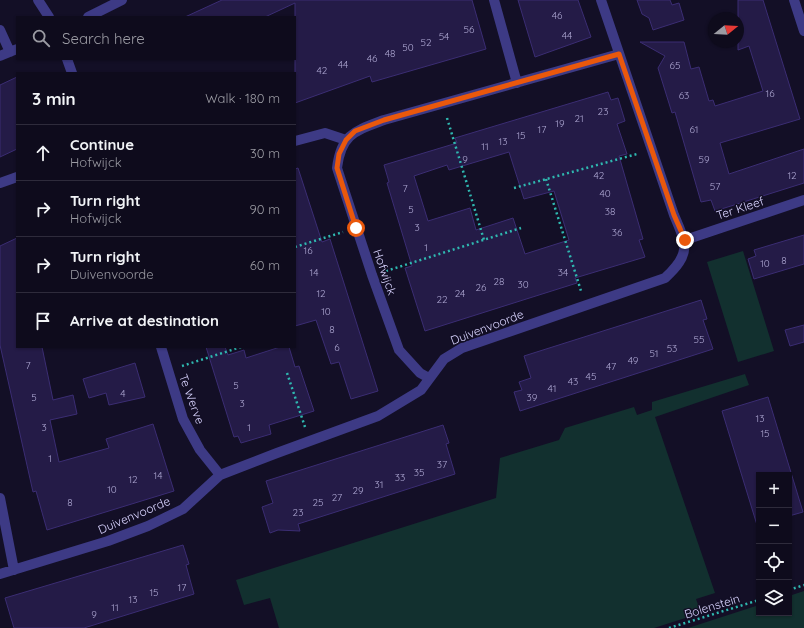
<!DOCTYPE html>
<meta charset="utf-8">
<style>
body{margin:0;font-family:Quicksand,sans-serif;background:#1c1929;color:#f1f3f6}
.controls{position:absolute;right:12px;bottom:12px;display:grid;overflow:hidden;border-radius:0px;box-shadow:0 1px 3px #0004}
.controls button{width:36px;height:36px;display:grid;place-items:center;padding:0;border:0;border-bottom:1px solid #2e2b3b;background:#0e0b1c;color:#f1f3f6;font:20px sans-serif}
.compass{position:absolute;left:708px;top:12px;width:36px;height:36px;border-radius:50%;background:#0e0b1c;box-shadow:0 1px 3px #0004;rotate:72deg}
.stop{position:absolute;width:12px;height:12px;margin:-9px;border:3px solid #ea580c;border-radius:50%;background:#fff}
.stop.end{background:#ea580c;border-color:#fff;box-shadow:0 1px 4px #0008}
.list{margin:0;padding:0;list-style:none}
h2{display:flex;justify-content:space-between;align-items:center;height:52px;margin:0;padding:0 16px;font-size:17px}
h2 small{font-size:13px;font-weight:400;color:#9b9ba3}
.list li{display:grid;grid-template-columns:26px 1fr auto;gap:12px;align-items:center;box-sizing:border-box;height:56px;padding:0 16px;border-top:1px solid #2e2b3b}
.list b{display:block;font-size:15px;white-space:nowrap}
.list p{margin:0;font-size:13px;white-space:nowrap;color:#9b9ba3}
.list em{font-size:13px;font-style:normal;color:#9b9ba3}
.icon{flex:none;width:22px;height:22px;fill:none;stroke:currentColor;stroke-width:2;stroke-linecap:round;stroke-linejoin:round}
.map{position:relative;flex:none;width:804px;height:628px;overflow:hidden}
.search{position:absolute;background:#0e0b1c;box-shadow:0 1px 3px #0004;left:16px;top:16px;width:280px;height:44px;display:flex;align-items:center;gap:10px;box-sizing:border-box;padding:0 14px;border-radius:0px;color:#9b9ba3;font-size:15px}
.panel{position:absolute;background:#0e0b1c;box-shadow:0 1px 3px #0004;left:16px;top:72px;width:280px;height:276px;border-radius:0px}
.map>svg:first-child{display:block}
</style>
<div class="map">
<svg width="804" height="628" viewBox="0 0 804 628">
<rect width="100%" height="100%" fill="#130f26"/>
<path fill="#12302f" d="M743,251L774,351L738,362L707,262Z
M745,374L749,385L655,417L715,593L696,599L701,613L654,628H279L270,598L244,605L236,580L496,498L500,458L559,440L565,428L634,407L637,415L652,410V402Z
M804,591V628H688L759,605V613H789V596Z"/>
<path fill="#241b47" stroke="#3b2d73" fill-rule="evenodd" d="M222,0H472L486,49L372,82L370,76L295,103V3L265,17H185Z
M518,0H578L591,37L535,57Z
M637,0H670L672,5L679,3L684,20L653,30L649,18L642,14Z
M738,0H763L800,119L720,143L729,174L804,149V183L715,211L711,200L701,202L675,112L672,113L658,68L665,56L640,42H684L691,69L699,67L709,101L713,100L715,106L763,91L749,46L738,50Z
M17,77V149L0,157V85Z
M608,92L611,100L618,98L625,121L617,124L627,154L619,156L643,239L639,240L645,257L575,278L577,283L425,331L405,268L412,266L387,183L389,182L384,165L457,143L455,138ZM509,152L524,199L554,191L569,240L525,254L513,218L476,230L470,208L428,221L414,176L447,165L449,170Z
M298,168L322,242L330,239L378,391L351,399L339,362L331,364L316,320L295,326V169Z
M804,235V264L754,279L748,259L756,256L754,250Z
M17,238V347H42L53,400L73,395L77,414L50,420L59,462L109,448L106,439L153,424L174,491L47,530L36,491L33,492L0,345V246Z
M701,300L707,319L703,320L713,349L520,411L514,392L522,390L519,382L531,378L524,356Z
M804,325V342L790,346L785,330Z
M206,347H225L228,355L244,350L246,358L280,347H289L295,367L299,366L314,411L269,425L271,434L241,443L238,436L234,437Z
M135,363L145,397L109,405L106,393L89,398L83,379Z
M768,397L803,512L789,516V475H759V525H757L722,411Z
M443,425L449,443L446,444L455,474L298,524L300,531L278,530L270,533L262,507L273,503L266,481Z
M183,545L189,564L186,565L194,594L84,628H14L5,598Z"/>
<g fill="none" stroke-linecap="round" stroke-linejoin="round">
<path stroke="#2fb8b0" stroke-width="2.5" stroke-dasharray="2 3" stroke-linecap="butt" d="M447,118L484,240
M546,179L581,291
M514,188L637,154
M295,247L343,232
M386,271L521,228
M182,366L241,347
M287,373L305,427
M789,590L804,585
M669,628L759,600"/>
<path stroke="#3d3a85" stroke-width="10" d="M295,141L325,133L346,140"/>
<path stroke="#3d3a85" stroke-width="10" d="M38,0L49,17
M494,0L517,83
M794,0L804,31
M88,17L122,0
M0,30L10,52
M0,56L17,49
M67,59L72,73
M0,183L17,177
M685,240L804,200
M161,347L183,419L200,450L220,475
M429,378L420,373L399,350L372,275L337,168C341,134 355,131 384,120L619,54
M0,498L14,570
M0,574L108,541L148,526L183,509L220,475L277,453L378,416L421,390L444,359L462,348L665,278C691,254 687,245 674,215L601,0"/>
</g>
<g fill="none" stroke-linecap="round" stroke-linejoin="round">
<path stroke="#ea580c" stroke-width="5" d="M356,228L337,168L339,154L346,140L355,131L384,120L619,54L674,215L685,240"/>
</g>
<g text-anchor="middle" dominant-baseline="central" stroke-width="3" stroke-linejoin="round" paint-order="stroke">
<g font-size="10" fill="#aca6d1">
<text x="557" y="15">46</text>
<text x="469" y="29">56</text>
<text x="567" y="35">44</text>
<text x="444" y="36">54</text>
<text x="426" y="42">52</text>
<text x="408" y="47">50</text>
<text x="390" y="53">48</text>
<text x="372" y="58">46</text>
<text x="343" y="64">44</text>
<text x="675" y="65">65</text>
<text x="322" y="70">42</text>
<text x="770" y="93">16</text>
<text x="684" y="95">63</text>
<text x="603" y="111">23</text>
<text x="579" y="118">21</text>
<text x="560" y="123">19</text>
<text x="542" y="129">17</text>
<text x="694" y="129">61</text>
<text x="521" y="135">15</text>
<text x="503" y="141">13</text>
<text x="485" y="146">11</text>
<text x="465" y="159">9</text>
<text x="704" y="159">59</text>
<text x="599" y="175">42</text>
<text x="792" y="175">12</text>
<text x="715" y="186">57</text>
<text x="405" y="188">7</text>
<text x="605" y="193">40</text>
<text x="411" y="209">5</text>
<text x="610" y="211">38</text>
<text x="417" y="227">3</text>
<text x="617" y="232">36</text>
<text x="426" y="247">1</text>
<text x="308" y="250">16</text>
<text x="784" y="260">8</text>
<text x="765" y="263">10</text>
<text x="314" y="272">14</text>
<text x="563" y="272">34</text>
<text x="499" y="281">28</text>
<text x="523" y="284">30</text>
<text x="481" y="287">26</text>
<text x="321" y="293">12</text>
<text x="460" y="293">24</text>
<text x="442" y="299">22</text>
<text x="326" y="311">10</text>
<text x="332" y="329">8</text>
<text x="699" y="339">55</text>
<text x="337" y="347">6</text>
<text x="672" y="348">53</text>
<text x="654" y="353">51</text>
<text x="633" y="360">49</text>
<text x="28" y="365">7</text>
<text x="611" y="366">47</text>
<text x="591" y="376">45</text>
<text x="573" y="381">43</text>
<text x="236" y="385">5</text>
<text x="552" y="388">41</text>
<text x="123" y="393">4</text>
<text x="34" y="397">5</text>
<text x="532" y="397">39</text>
<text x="242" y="403">3</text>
<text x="760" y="418">13</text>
<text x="44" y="427">3</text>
<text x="249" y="427">1</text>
<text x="765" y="433">15</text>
<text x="50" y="458">1</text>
<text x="442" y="464">37</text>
<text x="419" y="472">35</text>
<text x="158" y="475">14</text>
<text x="400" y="477">33</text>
<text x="133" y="479">12</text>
<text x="379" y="484">31</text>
<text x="112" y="489">10</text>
<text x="358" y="490">29</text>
<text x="337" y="497">27</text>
<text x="70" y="502">8</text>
<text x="318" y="502">25</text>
<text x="298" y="512">23</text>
<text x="182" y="587">17</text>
<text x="154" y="592">15</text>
<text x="133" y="599">13</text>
<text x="115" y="607">11</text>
<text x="94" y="614">9</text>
</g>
<g font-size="12" fill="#d9d4ff" stroke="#130f26">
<text transform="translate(740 208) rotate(-18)">Ter Kleef</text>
<text transform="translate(385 272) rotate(71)">Hofwijck</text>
<text transform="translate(487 327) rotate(-21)">Duivenvoorde</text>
<text transform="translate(192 399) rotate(70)">Te Werve</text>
<text transform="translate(134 515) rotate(-23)">Duivenvoorde</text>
<text transform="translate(712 606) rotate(-17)">Bolenstein</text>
</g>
</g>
</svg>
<div class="controls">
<button>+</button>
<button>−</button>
<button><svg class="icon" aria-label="locate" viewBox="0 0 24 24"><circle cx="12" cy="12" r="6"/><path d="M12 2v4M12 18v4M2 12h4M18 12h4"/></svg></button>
<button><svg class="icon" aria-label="layers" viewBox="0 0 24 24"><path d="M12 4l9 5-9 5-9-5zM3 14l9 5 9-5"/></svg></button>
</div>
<svg class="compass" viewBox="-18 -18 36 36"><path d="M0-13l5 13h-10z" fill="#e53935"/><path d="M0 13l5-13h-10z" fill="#9b9ba3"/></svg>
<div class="stop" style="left:356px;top:228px"></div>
<div class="stop end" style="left:685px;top:240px"></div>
<div class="search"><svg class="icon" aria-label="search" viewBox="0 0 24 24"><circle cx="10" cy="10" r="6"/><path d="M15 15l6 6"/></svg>Search here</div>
<section class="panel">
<h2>3 min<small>Walk · 180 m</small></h2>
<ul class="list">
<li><svg class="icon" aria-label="ahead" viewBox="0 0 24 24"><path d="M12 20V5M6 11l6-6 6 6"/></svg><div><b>Continue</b><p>Hofwijck</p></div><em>30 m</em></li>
<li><svg class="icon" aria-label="right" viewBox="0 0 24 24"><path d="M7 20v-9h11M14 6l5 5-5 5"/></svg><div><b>Turn right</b><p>Hofwijck</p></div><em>90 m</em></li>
<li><svg class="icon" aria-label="right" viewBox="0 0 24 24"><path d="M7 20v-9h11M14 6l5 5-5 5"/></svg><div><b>Turn right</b><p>Duivenvoorde</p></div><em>60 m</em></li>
<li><svg class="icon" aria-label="arrive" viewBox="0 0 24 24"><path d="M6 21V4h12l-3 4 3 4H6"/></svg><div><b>Arrive at destination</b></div></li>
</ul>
</section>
</div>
